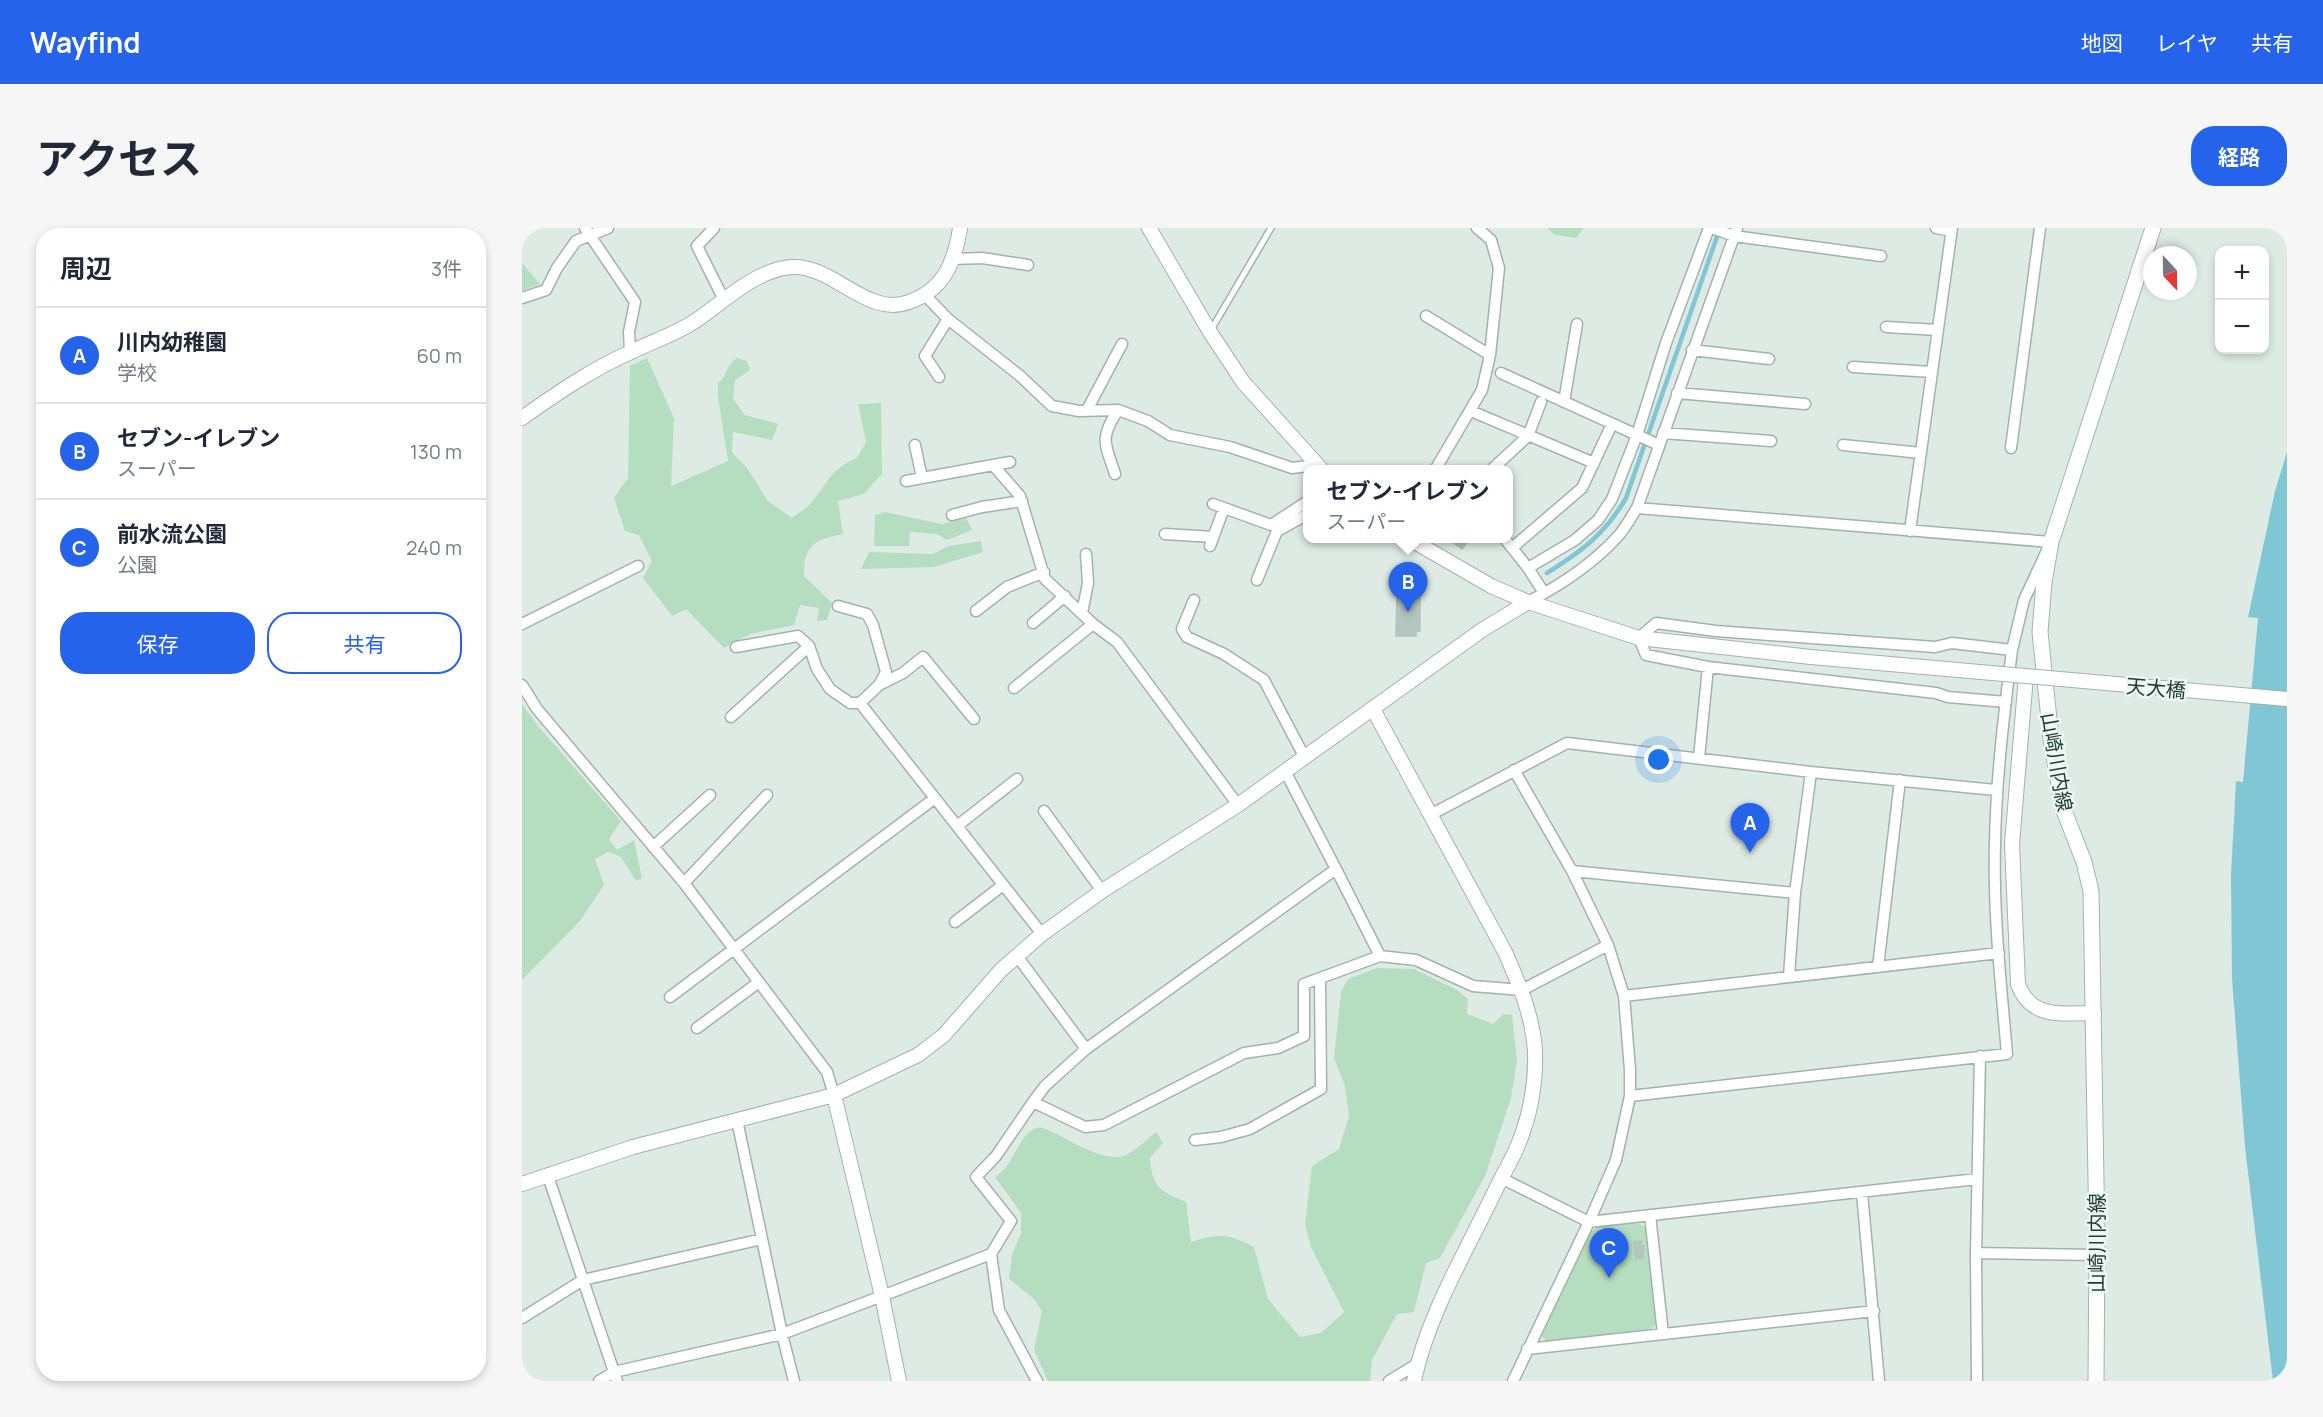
<!DOCTYPE html>
<html lang="ja">
<meta charset="utf-8">
<style>
body{margin:0;font-family:Manrope,"Noto Sans JP",sans-serif;background:#f6f6f7;color:#1f2937}
.controls{position:absolute;right:18px;top:18px;display:grid;overflow:hidden;border-radius:12px;box-shadow:0 3px 9px #0003}
.controls button{width:54px;height:54px;display:grid;place-items:center;padding:0;border:0;border-bottom:2px solid #e0e1e3;background:#fff;color:#1f2937;font:30px sans-serif}
.compass{position:absolute;left:1621px;top:18px;width:54px;height:54px;border-radius:50%;background:#fff;box-shadow:0 3px 9px #0003;rotate:158deg}
.you{position:absolute;left:1137px;top:532px;width:21px;height:21px;margin:-15px;border:4px solid #fff;border-radius:50%;background:#1a73e8;box-shadow:0 0 0 9px #1a73e833}
.badge{display:grid;place-items:center;width:39px;height:39px;border-radius:50%;background:#2563eb;color:#fff;font-size:20px;font-weight:700}
.pin{position:absolute;translate:-50% -50px;filter:drop-shadow(0 2px 3px #0008)}
.pin::after{content:'';position:absolute;top:32px;width:21px;height:18px;background:inherit;clip-path:polygon(0 0,100% 0,50% 100%)}
.popup{position:absolute;left:781px;top:237px;width:210px;height:78px;box-sizing:border-box;display:grid;place-content:center;border-radius:12px;background:#fff;filter:drop-shadow(0 2px 4px #0005);font-size:20px;white-space:nowrap;color:#747a83}
.popup b{font-size:22px;color:#1f2937}
.popup::after{content:'';position:absolute;left:50%;top:100%;margin-left:-12px;border:12px solid transparent;border-top-color:#fff}
.list{margin:0;padding:0;list-style:none}
h2{display:flex;justify-content:space-between;align-items:center;height:78px;margin:0;padding:0 24px;font-size:26px}
h2 small{font-size:20px;font-weight:400;color:#747a83}
.list li{display:grid;grid-template-columns:39px 1fr auto;gap:18px;align-items:center;box-sizing:border-box;height:96px;padding:0 24px;border-top:2px solid #e0e1e3}
.list b{display:block;font-size:22px;white-space:nowrap}
.list p{margin:0;font-size:20px;white-space:nowrap;color:#747a83}
.list em{font-size:20px;font-style:normal;color:#747a83}
.actions{display:flex;gap:12px;padding:18px 24px}
.actions a{flex:1;padding:14px 0;border:2px solid #2563eb;border-radius:24px;text-align:center;font-size:21px;color:#2563eb}
.actions .main{background:#2563eb;color:#fff}
.map{position:relative;flex:none;width:1765px;height:1153px;overflow:hidden;border-radius:24px}
header{display:flex;align-items:center;gap:36px;box-sizing:border-box;height:84px;padding:0 30px;background:#2563eb;color:#fff}
header strong{font-size:28px}
nav{display:flex;gap:33px;margin-inline-start:auto;font-size:21px}
.intro{display:flex;align-items:center;justify-content:space-between;box-sizing:border-box;height:144px;padding:0 36px}
h1{margin:0;font-size:42px}
.button{padding:15px 27px;border-radius:24px;background:#2563eb;color:#fff;font-size:21px;font-weight:700}
main{display:flex;gap:36px;padding:0 36px}
aside{flex:1;background:#fff;border-radius:24px;box-shadow:0 3px 9px #0003}
.map>svg:first-child{display:block}
</style>
<header>
<strong>Wayfind</strong>
<nav><a>地図</a><a>レイヤ</a><a>共有</a></nav>
</header>
<div class="intro"><h1>アクセス</h1><a class="button">経路</a></div>
<main>
<aside>
<h2>周辺<small>3件</small></h2>
<ul class="list">
<li><span class="badge">A</span><div><b>川内幼稚園</b><p>学校</p></div><em>60 m</em></li>
<li><span class="badge">B</span><div><b>セブン-イレブン</b><p>スーパー</p></div><em>130 m</em></li>
<li><span class="badge">C</span><div><b>前水流公園</b><p>公園</p></div><em>240 m</em></li>
</ul>
<div class="actions"><a class="main">保存</a><a>共有</a></div>
</aside>
<div class="map">
<svg width="1765" height="1153" viewBox="0 0 1765 1153">
<rect width="100%" height="100%" fill="#deebe5"/>
<path fill="#b5dec1" d="M1025,0H1062L1054,10L1033,7Z
M0,35L18,56L0,63Z
M125,130L152,190L149,258L206,233L196,169V155C207,147 202,138 215,130L225,133L228,142L213,152L211,171L223,187L256,196L250,212L211,204L210,224L225,240L246,273L270,290C276,285 284,281 289,275C305,256 309,240 335,230L344,214L336,176L359,175L360,246L342,266L316,273L321,306C293,312 281,317 282,348L310,375L305,392L295,393L297,380L278,377L272,397L228,406L202,420L164,381L150,388L121,350L130,333L117,307L103,303L92,270L106,250L108,138Z
M363,284L420,296L444,290L450,302L425,312L415,306L388,304L387,318H352L353,287Z
M459,313L461,324L412,339L339,341L347,324L411,326L426,318Z
M0,476L16,498L99,593L87,611L95,622L112,612L120,650L114,653L99,629L86,624L73,631L82,657L58,693L0,752Z
M855,740L892,741L935,762L946,771L945,786L971,796L981,786L990,787L995,832L989,870L963,948L918,1030L904,1035L892,1084L875,1086L850,1132L848,1153H526L512,1122L520,1083L512,1071L487,1051L490,1027L499,1005V985L473,949C494,936 494,909 514,900C526,894 577,939 604,927C615,922 625,911 634,904L641,915L628,930C630,960 639,963 664,974L669,1014C699,1005 704,1005 732,1019L746,1071L778,1109L799,1105L822,1084L789,1019L783,996L790,938L817,921L827,888L823,858L812,830L819,764L826,751Z
M1116,995L1125,1000L1134,1096L1129,1102L1024,1113L1018,1106L1069,1004L1075,999Z"/>
<path fill="#81c6d5" d="M1765,224V1153H1751L1723,919L1710,751L1709,646L1714,553L1721,554L1736,390L1726,389L1753,263Z"/>
<g fill="none" stroke-linecap="round" stroke-linejoin="round">
<path stroke="#81c6d5" stroke-width="4.5" d="M1025,345C1060,323 1083,306 1104,270L1197,3"/>
</g>
<path fill="#b3c6be" stroke="#b0c5bc" stroke-width="1.5" d="M925,310H948L940,321Z
M875,365H898V403H894V408H874Z
M1119,1013V1018H1122L1121,1030L1114,1031L1112,1014Z"/>
<g fill="none" stroke-linecap="round" stroke-linejoin="round">
<g stroke="#a1b3ac" stroke-width="8">
<path id="service" d="M689,102L749,0"/>
</g>
<g stroke="#a1b3ac" stroke-width="13">
<path id="minor" d="M63,0L113,74L107,104L108,124
M192,0L175,18L202,72
M1190,0L1212,8L1359,28
M1414,0L1429,3
M431,31L460,30L506,37
M402,66L426,91L403,128L417,149
M0,70L24,62L35,40L54,13L86,0
M904,88L968,127
M426,91L497,147L530,178L557,183L596,182L626,193L648,207L708,219L770,240L795,237
M1364,99L1416,102
M1170,122L1247,131
M1331,139L1410,144
M979,145L1137,217
M1155,165L1283,176
M1042,174L1055,96
M565,182L600,116
M949,183L1072,235
M1141,205L1249,213
M393,217L400,250
M1321,217L1399,225
M1489,220L1518,0
M471,237L488,234
M913,242L960,162L968,127L977,40L969,12L955,0
M969,242L1006,208L1019,174
M593,246C583,215 577,211 596,182
M384,253L471,237L498,268L523,351L571,396L595,414L716,577
M691,276L749,297L786,273
M1115,280L1529,314L1502,372L1490,422
M430,287L460,279L500,273
M1388,303L1430,0
M643,306L691,309
M982,310L1006,340L1022,365
M688,318L702,280
M990,320L1060,260L1090,196
M1006,340L1053,312L1076,292L1090,271L1115,207L1144,115L1187,0
M735,352L755,303L786,286
M672,372L660,401L665,409L702,426L742,452L783,530
M1006,374C1039,357 1072,335 1097,307C1104,299 1109,289 1115,280L1215,0
M316,378L345,386L351,397L364,444L357,457L338,475
M454,383L485,359L522,344
M560,385L566,355L564,326
M511,395L543,368
M0,396L116,338
M214,419L276,408L287,418L295,441L308,461L328,475H338L520,706
M0,457L15,481L162,655L305,844L312,867
M357,457L381,445L401,429L452,491
M492,460L571,396
M209,489L287,418
M1177,530L1186,439
M763,543L814,641L564,821L523,858L511,874L563,899L582,897L722,825L756,820L782,808V756L858,728L894,732L951,758L1000,762L1086,717
M522,583L580,663
M908,587L1045,515L1289,544L1474,562
M435,598L495,551
M131,619L188,567
M814,641L858,728
M1050,643L1273,665
M162,655L245,567
M433,694L481,657
M495,728L564,821
M1356,739L1378,552
M1267,748L1273,665L1289,544
M1102,768L1477,725
M148,769L413,570
M175,800L237,754
M1108,868L1485,826C1479,756 1471,686 1473,616C1474,551 1482,486 1490,422L1430,415L1413,419L1194,403L1134,395L1117,410L1124,427L1186,439L1414,465L1426,469L1484,474
M215,892L260,1106L272,1153
M673,912L699,909L728,901L799,861L798,751
M26,948L95,1153
M979,950L1067,994L1455,951
M1340,965L1357,1153
M1128,987L1141,1106
M1454,1025L1575,1027
M469,1026L477,1082L515,1153
M0,1090L61,1052L240,1011
M1005,1121L1352,1083
M77,1153L92,1144L260,1106L360,1068L469,1026L489,993L454,949L474,928L511,874
M867,1153L895,1136
M991,1153L1067,994L1094,932L1108,868V842L1102,768L1086,717L1050,643L992,542
M1455,1153L1454,1025L1458,828"/>
</g>
<g stroke="#a1b3ac" stroke-width="16">
<path id="tertiary" d="M627,0L688,104L721,154L800,242
M0,190C34,166 70,141 109,124C129,114 151,107 170,95C200,76 232,42 269,39C311,36 345,90 387,74C422,62 433,33 438,0
M886,310L969,358L1006,374L1117,410L1289,429
M1504,448L1490,616L1496,756C1509,792 1541,785 1572,785
M851,481L983,724C997,756 1011,788 1013,823C1014,854 1008,888 996,917C990,932 981,946 974,961C945,1022 905,1088 892,1153
M312,867L360,1068L377,1153
M0,956L111,919L312,867L396,827L422,807L479,742L520,706L580,663L716,577L960,402L1006,374"/>
</g>
<g stroke="#9cb7ae" stroke-width="17">
<path id="secondary" d="M1574,1153L1575,1010L1569,663L1562,634L1541,580L1529,511L1518,404L1522,354L1529,314L1631,0"/>
</g>
<use href="#service" stroke="#fff" stroke-width="5"/>
<use href="#minor" stroke="#fff" stroke-width="10"/>
<use href="#tertiary" stroke="#fff" stroke-width="14"/>
<use href="#secondary" stroke="#fff" stroke-width="15"/>
<g stroke="#a1b3ac" stroke-width="16" stroke-linecap="butt">
<path id="tertiary-bridge" d="M1289,429L1765,471"/>
</g>
<use href="#tertiary-bridge" stroke="#fff" stroke-width="14"/>
</g>
<g text-anchor="middle" dominant-baseline="central" stroke-width="5" stroke-linejoin="round" paint-order="stroke">
<g font-size="20" fill="#1e3b34" stroke="#eef7f3">
<text transform="translate(1634 460) rotate(5)">天大橋</text>
<text transform="translate(1535 534) rotate(80)">山崎川内線</text>
<text transform="translate(1574 1015) rotate(-90)">山崎川内線</text>
</g>
</g>
</svg>
<div class="controls">
<button>+</button>
<button>−</button>
</div>
<svg class="compass" viewBox="-18 -18 36 36"><path d="M0-13l5 13h-10z" fill="#e53935"/><path d="M0 13l5-13h-10z" fill="#747a83"/></svg>
<div class="you"></div>
<div class="pin badge" style="left:1228px;top:625px">A</div>
<div class="pin badge" style="left:886px;top:384px">B</div>
<div class="popup"><b>セブン-イレブン</b>スーパー</div>
<div class="pin badge" style="left:1087px;top:1050px">C</div>
</div>
</main>
